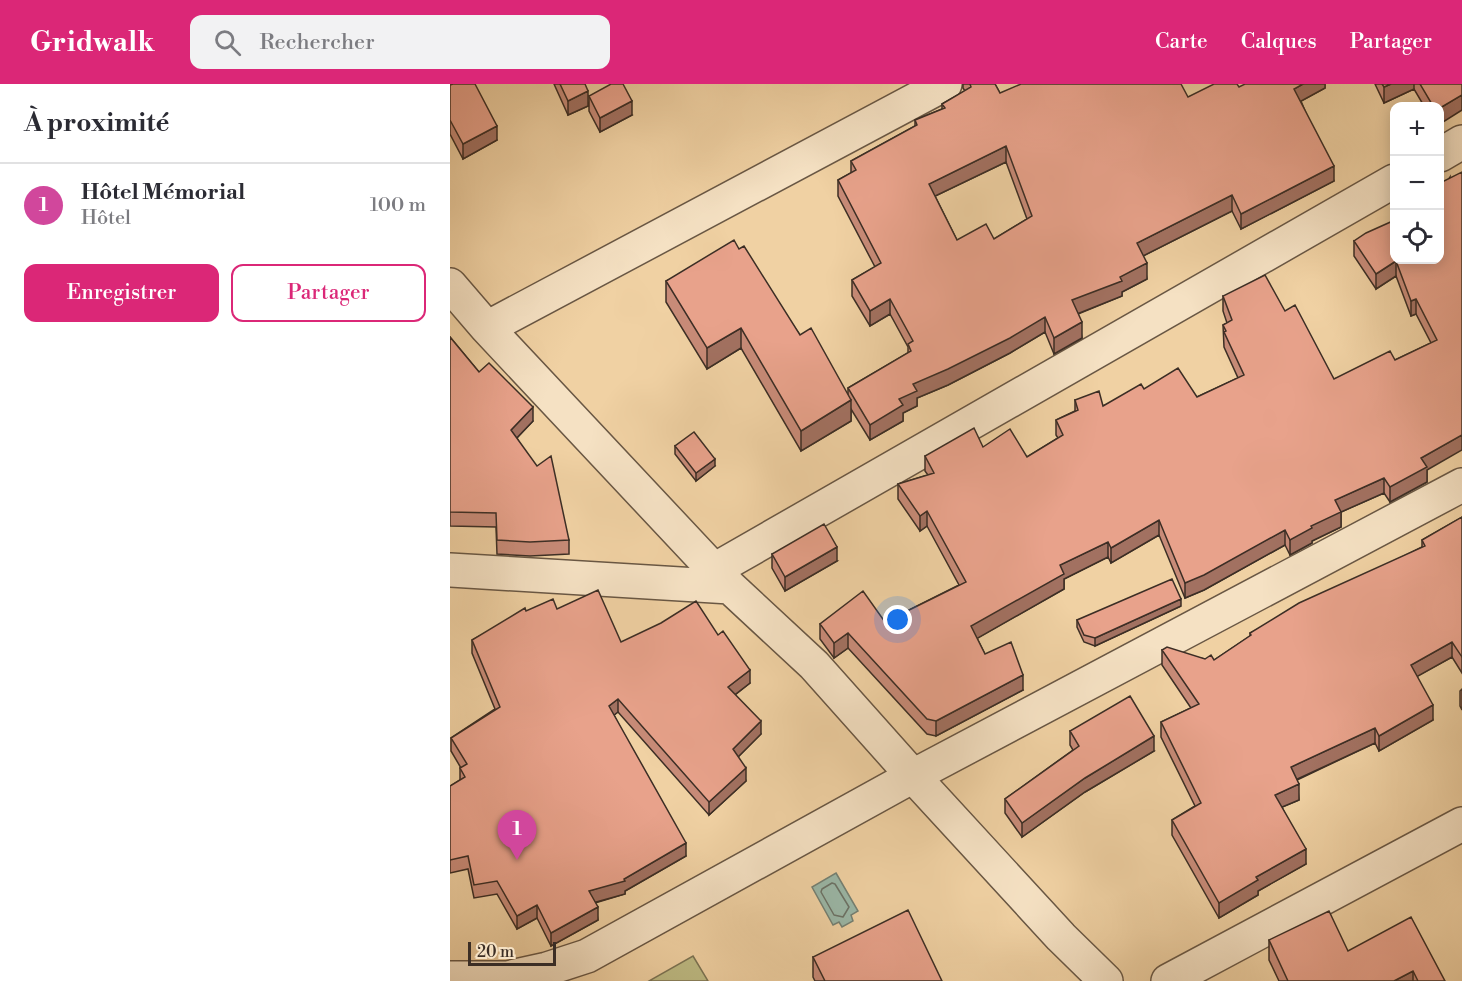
<!DOCTYPE html>
<html lang="fr">
<meta charset="utf-8">
<style>
body{margin:0;font-family:"Libre Bodoni",serif;background:#f2f2f3;color:#2b2b33}
.controls{position:absolute;right:18px;top:18px;display:grid;overflow:hidden;border-radius:12px;box-shadow:0 3px 15px #0003}
.controls button{width:54px;height:54px;display:grid;place-items:center;padding:0;border:0;border-bottom:2px solid #e1e1e2;background:#fff;color:#2b2b33;font:30px sans-serif}
.scale{position:absolute;left:18px;bottom:15px;width:88px;box-sizing:border-box;padding-left:6px;border:3px solid #3c2e25;border-top:0;font-size:16px;line-height:21px;white-space:nowrap;color:#3c2e25;-webkit-text-stroke:4px #f5e1c3;paint-order:stroke}
.you{position:absolute;left:448px;top:536px;width:21px;height:21px;margin:-15px;border:4px solid #fff;border-radius:50%;background:#1a73e8;box-shadow:0 0 0 9px #1a73e833}
.badge{display:grid;place-items:center;width:39px;height:39px;border-radius:50%;background:#db2777;color:#fff;font-size:20px;font-weight:700}
.pin{position:absolute;translate:-50% -50px;filter:drop-shadow(0 2px 3px #0008)}
.pin::after{content:'';position:absolute;top:32px;width:21px;height:18px;background:inherit;clip-path:polygon(0 0,100% 0,50% 100%)}
.list{margin:0;padding:0;list-style:none}
h2{display:flex;justify-content:space-between;align-items:center;height:78px;margin:0;padding:0 24px;font-size:26px}
h2 small{font-size:20px;font-weight:400;color:#7c7c81}
.list li{display:grid;grid-template-columns:39px 1fr auto;gap:18px;align-items:center;box-sizing:border-box;height:84px;padding:0 24px;border-top:2px solid #e1e1e2}
.list b{display:block;font-size:22px;white-space:nowrap}
.list p{margin:0;font-size:20px;white-space:nowrap;color:#7c7c81}
.list em{font-size:20px;font-style:normal;color:#7c7c81}
.actions{display:flex;gap:12px;padding:18px 24px}
.actions a{flex:1;padding:14px 0;border:2px solid #db2777;border-radius:12px;text-align:center;font-size:21px;color:#db2777}
.actions .main{background:#db2777;color:#fff}
.icon{flex:none;width:33px;height:33px;fill:none;stroke:currentColor;stroke-width:2;stroke-linecap:round;stroke-linejoin:round}
.map{position:relative;flex:none;width:1012px;height:897px;overflow:hidden}
header{display:flex;align-items:center;gap:36px;box-sizing:border-box;height:84px;padding:0 30px;background:#db2777;color:#fff}
header strong{font-size:28px}
nav{display:flex;gap:33px;margin-inline-start:auto;font-size:21px}
.search{width:420px;height:54px;background:#f2f2f3;display:flex;align-items:center;gap:15px;box-sizing:border-box;padding:0 21px;border-radius:12px;color:#7c7c81;font-size:22px}
main{display:flex}
aside{flex:1;background:#fff}
.map>svg:first-child{display:block}
</style>
<header>
<strong>Gridwalk</strong>
<div class="search"><svg class="icon" aria-label="search" viewBox="0 0 24 24"><circle cx="10" cy="10" r="6"/><path d="M15 15l6 6"/></svg>Rechercher</div>
<nav><a>Carte</a><a>Calques</a><a>Partager</a></nav>
</header>
<main>
<aside>
<h2>À proximité<small></small></h2>
<ul class="list">
<li><span class="badge" style="background:#d1479c">1</span><div><b>Hôtel Mémorial</b><p>Hôtel</p></div><em>100 m</em></li>
</ul>
<div class="actions"><a class="main">Enregistrer</a><a>Partager</a></div>
</aside>
<div class="map">
<svg width="1012" height="897" viewBox="0 0 1012 897">
<rect width="100%" height="100%" fill="#f0d1a3"/>
<filter id="stains"><feTurbulence type="fractalNoise" baseFrequency=".00333" numOctaves="4"/><feColorMatrix values="0 0 0 0 .2 0 0 0 0 .09 0 0 0 0 .02 0 0 0 .5 -.17"/></filter>
<radialGradient id="worn" r=".72"><stop offset=".6" stop-color="#630" stop-opacity="0"/><stop offset="1" stop-color="#630" stop-opacity=".3"/></radialGradient>
<path fill="#bdba83" stroke="#7c7454" stroke-width="1.5" d="M243,872L258,897H199Z"/>
<path fill="#9ab7a7" stroke="#748073" stroke-width="1.5" d="M386,789L408,827L401,831L403,837L392,843L389,838L383,841L362,803Z"/>
<g fill="none" stroke-linecap="round" stroke-linejoin="round">
<path stroke="#6b7266" stroke-width="1.5" d="M382,799L385,800L399,823L393,833L384,831L371,808L372,805Z"/>
<g stroke="#695744" stroke-width="36">
<path id="minor" d="M990,71L1012,58
M0,201L37,244L280,503L364,581L463,692L611,853L656,897
M37,244L495,0
M0,486L280,503
M264,486L944,97
M0,894H57L97,885L137,872L463,692L1012,401
M718,897L1012,740"/>
</g>
<use href="#minor" stroke="#f5e1c3" stroke-width="33"/>
</g>
<path fill="#c88b78" stroke="#3c2e25" stroke-width="1.5" fill-rule="evenodd" d="M104,0H135L138,22L118,31Z
M513,0H545L550,9L738,13L789,3L875,0V4L851,17L884,97L791,145L782,127L693,172L697,195L672,208V212L628,230L632,254L604,270L595,248L560,269L498,301L467,314V322L453,329V337L420,356L401,325V337L351,367L291,264L257,285L216,218V197L289,165L350,251L398,311V304L458,269V263L440,230L420,242L402,212V196L425,183L388,112V96L401,89V77L465,42V36L492,25V20L515,7L513,4ZM556,78L577,135L544,155L507,156L485,112Z
M925,0H1012L990,22H974L964,5L934,19Z
M0,1L47,56L13,75L0,50Z
M139,12L182,31L150,48L139,27Z
M1000,93L977,386V398L940,418L934,409L891,428V443L862,457V459L840,471L835,461L754,506L735,514L709,451L661,479L658,473L614,495V505L527,554L535,570L573,606L486,652L477,650L398,564L384,574L370,555V540L435,538L509,501L477,442L470,447L448,415V400L478,391L475,387V372L533,363L577,373L608,354L606,351V336L625,327V316L653,322L694,305L747,313L788,294L774,263L773,241L777,239L773,227V212L835,227L884,295L945,276L981,259L966,230L961,232L946,192L926,205L904,172V157L945,176Z
M0,253L29,288L83,337L67,354L119,456V470L80,472L47,470L46,443L0,442Z
M225,362L265,382L246,397L225,370Z
M1012,433V589L1002,573L967,592L983,636L929,667L925,659L847,696L849,716L832,723L856,780L808,807V811L769,834L722,751V736L745,722L711,653V638L741,624L712,581V566L755,575L764,576L800,552V549L972,463V456Z
M322,470L387,477L335,507L322,484Z
M731,522L645,562L634,558L627,543V536Z
M107,525L171,558L268,551L300,599L285,611L311,650L288,673L296,697L259,731L168,628L164,631L236,772L175,807V810L145,819L148,836L101,862L87,834L67,845L47,810L24,814L18,785L0,789V702L10,696V684H11L1,667V654L45,625L22,569V556L76,527Z
M1012,605V626L1010,622V607Z
M620,647L704,667L635,708L572,753L555,729V715L623,666L620,661Z
M819,856L898,867L995,897H829L819,876Z
M363,873L492,897H365L363,893Z"/>
<path fill="#a27161" stroke="#3c2e25" stroke-width="1.5" d="M853,0H875V4L844,21V5Z
M941,0H964V5L934,19V3Z
M138,7V22L118,31V17Z
M1012,11V26L990,40V24Z
M182,17V31L150,48V34Z
M47,42V56L13,75V60Z
M556,62V78L479,115V100Z
M884,82V97L791,145V130Z
M782,111V127L687,175V159Z
M946,177V192L926,205V190Z
M697,179V195L672,208V212L622,232V216Z
M440,215V230L420,242V227Z
M966,215V230L961,232V217Z
M595,233V248L560,269L498,301L467,314V322L453,329V337L420,356V341L449,315L463,300Z
M632,238V254L604,270V254Z
M291,244V264L257,285V264Z
M401,316V337L351,367V347Z
M83,323V337L61,360V346Z
M1012,351V366L977,386V398L940,418V403L971,374Z
M265,375V382L246,397V389Z
M934,394V409L891,428V443L862,457V459L840,471V456L885,416Z
M477,427V442L470,447V432Z
M709,436V451L661,479V464Z
M835,446V461L754,506L735,514V499Z
M658,458V473L614,495V505L521,558V542L610,481Z
M387,463V477L335,507V493Z
M731,515V522L645,562V554Z
M398,549V564L384,574V559Z
M1002,558V573L961,596V581Z
M300,586V599L278,616V603Z
M573,591V606L486,652V637Z
M168,615V628L159,635V622Z
M983,621V636L929,667V652Z
M311,637V650L283,678V665Z
M925,644V659L841,698V683Z
M704,652V667L635,708L572,753V739L635,694Z
M296,684V697L259,731V718Z
M849,700V716L825,726V711Z
M236,759V772L175,807V810L139,820V807L174,795Z
M856,765V780L808,807V811L769,834V819L806,793Z
M87,821V834L67,845V832Z
M148,823V836L101,862V849Z
M963,887V897H944Z"/>
<path fill="#e8a28b" stroke="#3c2e25" stroke-width="1.5" fill-rule="evenodd" d="M3,0H25L47,42L13,60L0,36V1Z
M110,0H135L138,7L118,17Z
M161,0H173L182,17L150,34L139,12Z
M520,0H545L550,9L571,0H731L738,13L764,0H787L789,3L795,0H853L844,5L884,82L791,130L782,111L687,159L697,179L670,193L672,197L622,216L632,238L604,254L595,233L560,254L498,285L463,300L467,307L449,315L453,321L420,341L398,304L461,267L458,260L463,257L440,215L420,227L402,196L431,179L388,96L406,86L401,77L467,41L465,36L495,24L492,20L521,3ZM556,62L582,132L544,155L536,140L507,156L479,100Z
M932,0H941L934,3Z
M970,0H1012V11L990,24V22H983Z
M1012,88V351L971,374L977,383L940,403L934,394L885,416L891,428L861,442L862,444L840,456L835,446L754,491L735,499L709,436L661,464L658,458L610,481L614,490L521,542L535,570L561,558L573,591L486,637L477,635L398,549L384,559L370,540L413,507L435,538L516,498L477,427L470,432L448,400L484,389L475,372L524,344L533,363L560,345L577,373L613,351L606,336L628,326L625,316L649,307L653,322L691,300L694,305L728,284L747,313L794,291L774,248L776,247L773,241L782,236L773,212L815,191L835,227L845,221L884,295L940,267L945,276L987,256L966,215L961,217L946,177L926,190L904,157L916,149L945,136V176H990V99Z
M284,156L289,165L294,162L350,251L361,244L401,316L351,347L291,244L257,264L216,197Z
M0,253L29,288L39,279L83,323L61,346L87,382L101,372L119,456L80,458L47,456L46,429L0,428Z
M244,348L265,375L246,389L225,362Z
M1012,433V573L1002,558L961,581L983,621L929,652L925,644L841,683L849,700L825,711L856,765L806,793L808,796L769,819L722,736L751,719L711,638L749,620L712,566L717,563L755,575L761,571L764,576L801,551L800,549L849,519L975,462L972,456Z
M374,440L387,463L335,493L322,470Z
M722,495L731,515L645,554L634,551L627,536Z
M148,506L171,558L211,539L246,517L268,551L273,547L300,586L278,603L311,637L283,665L296,684L259,718L168,615L159,622L236,759L174,795L175,797L139,807L148,823L101,849L87,821L67,832L47,797L24,801L18,772L0,776V702L15,693L10,684L17,680L1,654L50,623L22,556L75,524L76,527L103,515L107,525Z
M680,612L704,652L635,694L572,739L555,715L629,662L620,647Z
M458,826L492,897H375L363,873Z
M879,827L898,867L961,833L995,897H968L963,887L944,897H838L819,856Z"/>
<rect width="100%" height="100%" filter="url(#stains)"/>
<rect width="100%" height="100%" fill="url(#worn)"/>
</svg>
<div class="controls">
<button>+</button>
<button>−</button>
<button><svg class="icon" aria-label="locate" viewBox="0 0 24 24"><circle cx="12" cy="12" r="6"/><path d="M12 2v4M12 18v4M2 12h4M18 12h4"/></svg></button>
</div>
<div class="scale">20 m</div>
<div class="you"></div>
<div class="pin badge" style="left:67px;top:776px;background:#d1479c">1</div>
</div>
</main>
